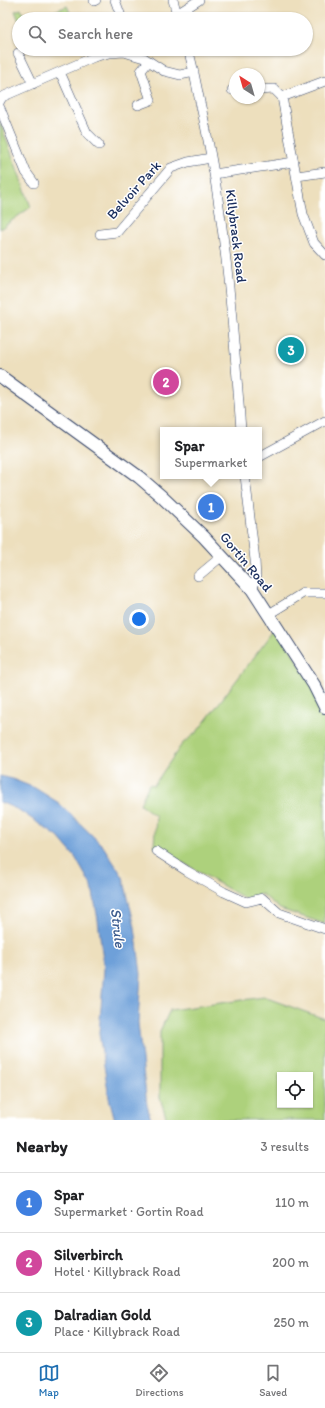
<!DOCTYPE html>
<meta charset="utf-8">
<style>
body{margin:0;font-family:Itim,sans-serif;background:#f6f6f6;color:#202124}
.controls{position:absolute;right:12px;bottom:12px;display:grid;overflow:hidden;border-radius:0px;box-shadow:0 1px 3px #0004}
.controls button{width:36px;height:36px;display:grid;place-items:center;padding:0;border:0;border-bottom:1px solid #e0e0e0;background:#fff;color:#202124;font:20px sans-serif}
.compass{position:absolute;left:229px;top:68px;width:36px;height:36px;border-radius:50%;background:#fff;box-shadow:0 1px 3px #0004;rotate:323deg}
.you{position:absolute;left:139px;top:619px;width:14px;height:14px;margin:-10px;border:3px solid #fff;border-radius:50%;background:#1a73e8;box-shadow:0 0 0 6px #1a73e833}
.badge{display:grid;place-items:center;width:26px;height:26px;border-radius:50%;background:#1f6fb2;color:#fff;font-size:13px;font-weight:700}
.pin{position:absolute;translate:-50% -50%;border:2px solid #fff;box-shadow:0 1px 4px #0006}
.popup{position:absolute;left:160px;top:427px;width:102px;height:52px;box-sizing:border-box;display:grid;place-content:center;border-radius:0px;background:#fff;filter:drop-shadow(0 1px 3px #0005);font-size:13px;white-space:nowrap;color:#757577}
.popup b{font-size:15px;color:#202124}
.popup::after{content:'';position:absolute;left:50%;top:100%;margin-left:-8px;border:8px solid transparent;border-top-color:#fff}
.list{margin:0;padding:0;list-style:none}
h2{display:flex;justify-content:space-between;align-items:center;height:52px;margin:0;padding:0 16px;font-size:17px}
h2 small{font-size:13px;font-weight:400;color:#757577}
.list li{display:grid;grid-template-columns:26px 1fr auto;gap:12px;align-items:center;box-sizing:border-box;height:60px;padding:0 16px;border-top:1px solid #e0e0e0}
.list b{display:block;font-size:15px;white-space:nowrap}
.list p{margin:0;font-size:13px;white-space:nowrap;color:#757577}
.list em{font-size:13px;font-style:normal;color:#757577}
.icon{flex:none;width:22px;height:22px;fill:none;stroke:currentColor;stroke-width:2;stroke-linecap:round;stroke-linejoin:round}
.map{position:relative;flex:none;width:325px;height:1120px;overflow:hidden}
.search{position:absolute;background:#fff;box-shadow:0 1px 3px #0004;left:12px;right:12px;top:12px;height:44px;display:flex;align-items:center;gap:10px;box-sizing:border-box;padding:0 14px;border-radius:22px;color:#757577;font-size:15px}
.sheet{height:232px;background:#fff}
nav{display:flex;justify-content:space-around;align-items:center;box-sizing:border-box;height:56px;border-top:1px solid #e0e0e0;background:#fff;font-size:11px;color:#757577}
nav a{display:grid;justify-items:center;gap:2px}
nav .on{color:#1f6fb2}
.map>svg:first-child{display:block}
</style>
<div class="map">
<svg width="325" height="1120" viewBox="0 0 325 1120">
<rect width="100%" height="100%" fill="#fff"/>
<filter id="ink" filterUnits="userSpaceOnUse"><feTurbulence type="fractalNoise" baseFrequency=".025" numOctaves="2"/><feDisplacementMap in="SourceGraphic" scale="8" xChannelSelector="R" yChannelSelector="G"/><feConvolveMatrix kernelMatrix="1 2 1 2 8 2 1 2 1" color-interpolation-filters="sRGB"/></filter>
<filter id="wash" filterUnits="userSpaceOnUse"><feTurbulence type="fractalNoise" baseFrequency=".012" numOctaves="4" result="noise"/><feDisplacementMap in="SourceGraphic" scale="16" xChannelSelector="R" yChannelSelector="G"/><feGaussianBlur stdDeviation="0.9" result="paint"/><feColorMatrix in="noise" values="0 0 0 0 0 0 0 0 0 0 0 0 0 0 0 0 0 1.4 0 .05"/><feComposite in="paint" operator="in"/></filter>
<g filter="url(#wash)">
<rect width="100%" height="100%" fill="#eddfbd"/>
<path fill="#add17b" stroke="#64806c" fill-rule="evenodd" d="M67,6L73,19H36Z
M21,9L26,19H19V21L15,11Z
M0,122L31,207L0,229Z
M277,627L325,707V924L280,909L262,894L246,899L154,846L156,816L140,804L149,784L154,785L182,744L197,732Z
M264,997L325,1019V1120H167L160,1098V1031L170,1010ZM280,1075H310V1105H280Z"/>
<path fill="#6ea0d9" stroke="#44689c" d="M0,776L12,779L35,788L59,803L103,846L123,877L135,927L141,974L138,1023L147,1105L151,1120H115L109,1098L99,1033L104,969L98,920L92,887L75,857L58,837L19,810L0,802Z"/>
</g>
<g filter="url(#ink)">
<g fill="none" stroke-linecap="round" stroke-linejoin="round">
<g stroke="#3a496c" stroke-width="10">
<path id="street" d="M115,0L122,19
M173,0L178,18
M94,1L96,0
M177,14L199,0
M188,49C194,69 197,90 202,111C225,216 233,323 241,430
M18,53L33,84
M60,72L87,133L99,145
M232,90H235
M259,90L274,89L282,97
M282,97L303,214L314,243L325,255
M282,97L325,81
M0,101L2,97L94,57L109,53L124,52L144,58L164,71L180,75L194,72
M138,105L151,100L141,71L149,61
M0,108L26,172L34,183
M214,174L294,162
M297,176L325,172
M100,234L117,232L171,168L188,162L211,158
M259,457L325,421
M245,476L255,560L256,580L252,589
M198,576L222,556
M269,614L303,593H325
M156,851L187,871L224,892L246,902L262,898L279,913L325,929"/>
</g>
<g stroke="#3a496c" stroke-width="14">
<path id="secondary" d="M0,376L139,477L161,496L204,537L252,589L314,685L325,707"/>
</g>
<use href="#street" stroke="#fff" stroke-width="9"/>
<use href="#secondary" stroke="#fff" stroke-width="12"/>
</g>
</g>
<g text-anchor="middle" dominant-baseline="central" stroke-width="3" stroke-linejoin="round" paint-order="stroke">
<g font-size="14" fill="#1b2f5e" stroke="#fff">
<text transform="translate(134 190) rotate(-48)">Belvoir Park</text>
<text transform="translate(236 236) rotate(83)">Killybrack Road</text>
<text transform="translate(246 562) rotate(50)">Gortin Road</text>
</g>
<g font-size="15" font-style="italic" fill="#3c5c8f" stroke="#fff">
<text transform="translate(118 928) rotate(83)">Strule</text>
</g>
</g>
</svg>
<div class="controls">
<button><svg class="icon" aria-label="locate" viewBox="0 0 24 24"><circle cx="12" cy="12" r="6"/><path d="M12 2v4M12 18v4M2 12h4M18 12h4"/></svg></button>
</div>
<svg class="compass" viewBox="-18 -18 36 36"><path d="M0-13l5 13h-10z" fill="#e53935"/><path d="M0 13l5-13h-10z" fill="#757577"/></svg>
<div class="you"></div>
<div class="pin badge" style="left:211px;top:507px;background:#3f7fe0">1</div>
<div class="popup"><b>Spar</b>Supermarket</div>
<div class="pin badge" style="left:166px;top:382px;background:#d1479c">2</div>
<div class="pin badge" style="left:291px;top:350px;background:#0f9aa8">3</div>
<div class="search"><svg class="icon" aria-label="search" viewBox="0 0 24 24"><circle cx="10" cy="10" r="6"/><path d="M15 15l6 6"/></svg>Search here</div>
</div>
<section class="sheet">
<h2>Nearby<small>3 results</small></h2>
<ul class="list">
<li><span class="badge" style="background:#3f7fe0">1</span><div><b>Spar</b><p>Supermarket · Gortin Road</p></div><em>110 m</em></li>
<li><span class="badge" style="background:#d1479c">2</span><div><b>Silverbirch</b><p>Hotel · Killybrack Road</p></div><em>200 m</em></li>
<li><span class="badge" style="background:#0f9aa8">3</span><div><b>Dalradian Gold</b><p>Place · Killybrack Road</p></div><em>250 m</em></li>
</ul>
</section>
<nav>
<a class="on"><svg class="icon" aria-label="map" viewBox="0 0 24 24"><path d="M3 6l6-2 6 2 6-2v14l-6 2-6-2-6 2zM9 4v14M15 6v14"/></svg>Map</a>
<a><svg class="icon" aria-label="directions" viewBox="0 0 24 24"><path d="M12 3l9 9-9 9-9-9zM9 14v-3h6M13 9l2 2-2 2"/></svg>Directions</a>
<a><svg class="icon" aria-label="saved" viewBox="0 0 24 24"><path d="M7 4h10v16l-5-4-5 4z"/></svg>Saved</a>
</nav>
